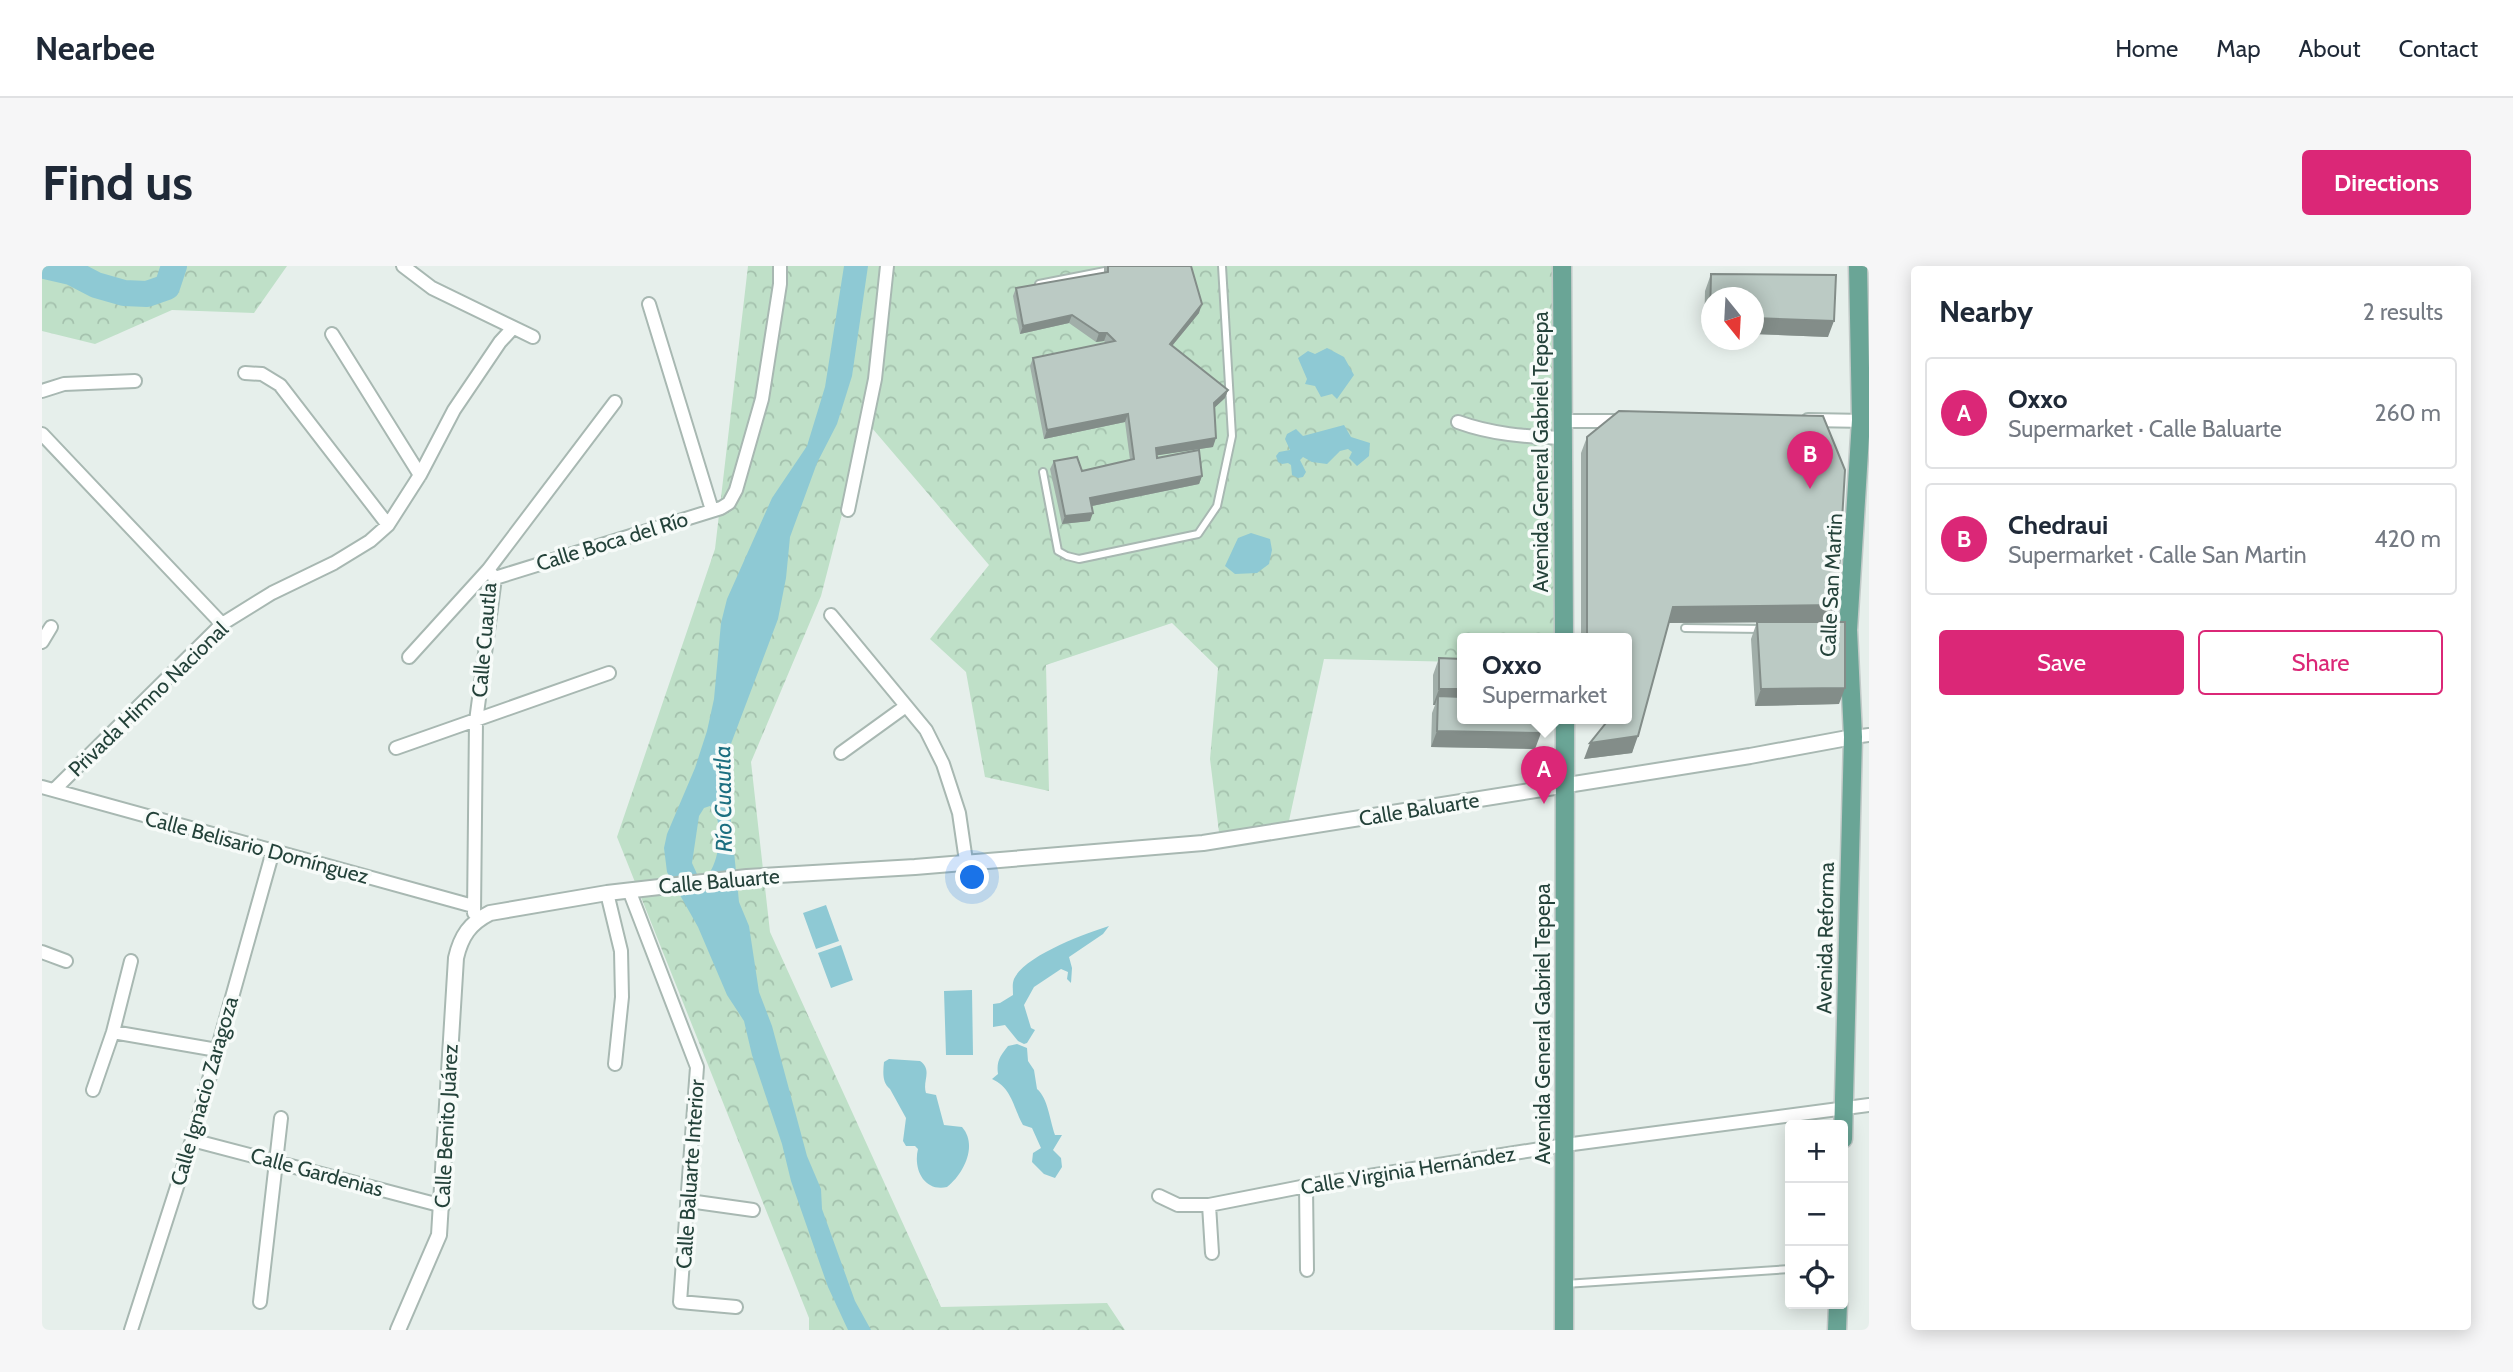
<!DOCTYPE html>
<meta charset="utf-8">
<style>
body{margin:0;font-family:Cabin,sans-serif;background:#f6f6f7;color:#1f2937}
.controls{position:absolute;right:21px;bottom:21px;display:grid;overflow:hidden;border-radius:7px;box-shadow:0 4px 18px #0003}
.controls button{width:63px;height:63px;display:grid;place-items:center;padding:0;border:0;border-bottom:2px solid #e0e1e3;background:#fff;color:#1f2937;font:35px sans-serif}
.compass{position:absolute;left:1659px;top:21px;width:63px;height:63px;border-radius:50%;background:#fff;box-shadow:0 4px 18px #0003;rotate:162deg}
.you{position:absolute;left:931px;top:612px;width:24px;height:24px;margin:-18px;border:5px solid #fff;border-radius:50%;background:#1a73e8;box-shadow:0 0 0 10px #1a73e833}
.badge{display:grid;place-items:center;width:46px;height:46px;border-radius:50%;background:#db2777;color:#fff;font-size:23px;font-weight:700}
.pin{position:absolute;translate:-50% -58px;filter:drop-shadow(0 2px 4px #0008)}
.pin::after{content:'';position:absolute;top:37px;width:24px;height:21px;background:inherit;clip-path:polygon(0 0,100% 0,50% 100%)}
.popup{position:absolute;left:1415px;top:367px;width:175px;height:91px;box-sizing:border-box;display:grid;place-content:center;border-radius:7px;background:#fff;filter:drop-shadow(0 2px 5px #0005);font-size:23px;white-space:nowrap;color:#747a83}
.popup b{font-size:26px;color:#1f2937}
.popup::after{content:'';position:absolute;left:50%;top:100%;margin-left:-14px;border:14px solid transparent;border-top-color:#fff}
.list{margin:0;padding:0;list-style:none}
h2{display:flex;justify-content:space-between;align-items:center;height:91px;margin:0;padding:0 28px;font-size:30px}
h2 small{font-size:23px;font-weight:400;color:#747a83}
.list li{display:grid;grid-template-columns:46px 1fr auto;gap:21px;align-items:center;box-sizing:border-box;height:112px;margin:0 14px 14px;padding:0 14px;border:2px solid #e0e1e3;border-radius:7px}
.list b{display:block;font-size:26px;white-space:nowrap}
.list p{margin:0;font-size:23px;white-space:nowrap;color:#747a83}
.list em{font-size:23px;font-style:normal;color:#747a83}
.actions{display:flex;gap:14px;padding:21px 28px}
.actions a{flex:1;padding:16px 0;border:2px solid #db2777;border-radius:7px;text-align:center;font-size:24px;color:#db2777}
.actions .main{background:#db2777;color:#fff}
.icon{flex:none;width:38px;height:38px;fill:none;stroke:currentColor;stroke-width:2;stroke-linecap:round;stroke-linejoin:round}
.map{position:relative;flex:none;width:1827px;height:1064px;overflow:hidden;border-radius:7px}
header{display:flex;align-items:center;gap:42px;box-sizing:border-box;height:98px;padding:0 35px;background:#fff;border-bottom:2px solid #e0e1e3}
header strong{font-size:33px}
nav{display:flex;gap:38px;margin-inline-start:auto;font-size:24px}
.intro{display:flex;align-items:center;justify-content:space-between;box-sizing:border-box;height:168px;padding:0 42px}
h1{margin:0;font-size:49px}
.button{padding:18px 32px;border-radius:7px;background:#db2777;color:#fff;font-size:24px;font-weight:700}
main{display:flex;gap:42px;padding:0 42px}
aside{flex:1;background:#fff;border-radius:7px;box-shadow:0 4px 18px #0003}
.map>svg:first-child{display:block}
</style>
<header>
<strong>Nearbee</strong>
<nav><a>Home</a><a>Map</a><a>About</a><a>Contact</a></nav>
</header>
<div class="intro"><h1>Find us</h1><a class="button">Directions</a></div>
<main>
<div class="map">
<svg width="1827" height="1064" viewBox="0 0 1827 1064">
<defs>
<pattern id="forest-crowns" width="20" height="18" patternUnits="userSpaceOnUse" patternTransform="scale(1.75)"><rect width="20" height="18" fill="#bfe0c8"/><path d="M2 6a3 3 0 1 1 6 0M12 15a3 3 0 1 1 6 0" fill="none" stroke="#a4c1ad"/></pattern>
</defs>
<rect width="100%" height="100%" fill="#e6efeb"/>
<path fill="url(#forest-crowns)" d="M0,0H245L212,47L130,44L53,78L0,65Z
M706,0H1523V372H1420V396L1282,393L1245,564L1178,574L1168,493L1176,402L1130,357L1004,399L1007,525L943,511L924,406L888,373L947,299L824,155L779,330L709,496L728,666L899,1041L1065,1037L1083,1064H767V1052L575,571L673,283Z"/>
<path fill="#8ec9d4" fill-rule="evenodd" d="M802,0H826L810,110L795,158L775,197L748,271L744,312L736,353L687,483L684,505L697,636L707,660L717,726L730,760L765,890L779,923L780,943L813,1035L829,1064H806L786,1021L749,915L740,878L710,789L702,755L685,729L656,661L625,606L622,582L625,568L653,502L665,465L672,433L679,357L685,333L730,232L765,180L783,121ZM668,540C683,552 678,601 663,611L655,608L650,597L657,550L662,542Z
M1285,82L1302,91L1312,109L1295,133L1290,128L1279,131L1273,120L1263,118L1265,113L1256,92L1266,85L1273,88Z
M1302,159L1309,171L1328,177L1327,190L1315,200L1307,192L1310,186L1306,183L1298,185L1285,198L1270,196L1261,191L1258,194L1264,206L1261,211L1256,212L1250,209L1249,199L1246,197L1240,198L1236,196L1234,190L1237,186L1248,184L1243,173L1245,168L1254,163L1261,170Z
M1209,267L1228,273L1230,284L1227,298L1215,307L1193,308L1183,300L1196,272Z
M784,639L797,675L774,683L761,647Z
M1067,660L1061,668L1027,691L1030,702L1029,717L1025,713L1026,706L1019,703L992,721L982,739L989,762L993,764L985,777L982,778L976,775L963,759L951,761V738L958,737L971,729C971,723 970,718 972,713C982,690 1044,667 1067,660Z
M799,679L811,714L789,722L776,687Z
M930,724L931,789H904L902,725Z
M975,778L985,782L986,795L992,804L995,823C1006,832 1008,855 1013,869H1020L1011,884L1019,892L1020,901L1013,912L1002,908L990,896L991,887L999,882L990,862L981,859C971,841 970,822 950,813L956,808C954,795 959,789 966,780Z
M847,793L878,795C891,804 880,815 884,827L894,829L902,859L920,861C936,879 922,908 905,921C882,926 871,903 876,883L873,880H864L861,875L864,852L848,823C840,817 841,806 842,796Z"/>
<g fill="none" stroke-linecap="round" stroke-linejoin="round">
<path stroke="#8ec9d4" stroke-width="26" d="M2,0L29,6L54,19L82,27L105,28L125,21L132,0"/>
<g stroke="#a8b8b2" stroke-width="10">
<path id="service" d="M997,18L1068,4
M1001,206L1016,285L1025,290L1037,293L1156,268L1175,240L1190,170L1180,0
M1643,362L1720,363
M1523,1018L1748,1003"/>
</g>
<g stroke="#a8b8b2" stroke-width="16">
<path id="minor" d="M361,0L390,22L491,71
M607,38L670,244
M290,68L378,209
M203,107L220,108L238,119L346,259
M0,125L22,118L93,115
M1766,154L1825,155
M1521,155H1580
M1416,156C1449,168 1484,171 1520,172
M0,168L180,358
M806,244L833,113L845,0
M453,312L679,242L687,237L694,224L720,133L738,18V0
M789,349L884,464L901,498L917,547L924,595
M0,376L9,361
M367,391L446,304L573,136
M1811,471L1827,469
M354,482L567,407
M799,487L864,440
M0,521L431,640
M12,524L180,358L230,327L292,297L328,275L346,259L378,209L412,144L458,76L470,63
M587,624L655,801L638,1036L694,1041
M565,627L579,685L580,731L573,798
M432,647L434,455L453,312L446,304
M0,686L24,695
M71,766L175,784
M51,824L71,766L89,695
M150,874L401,940
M1264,920L1265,1004
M1117,930L1136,939H1167L1264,920L1523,879L1827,839
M647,935L711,944
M1167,939L1170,987
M218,1036L239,852
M89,1064L150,874L231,585"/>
</g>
<g stroke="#a8b8b2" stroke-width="18">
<path id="tertiary" d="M356,1064L397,969L414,692C419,670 428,657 448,647L565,627L705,611L873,601L1161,577L1708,490L1811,471"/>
</g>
<g stroke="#c2cac8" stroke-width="21">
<path id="primary" d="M1520,0L1522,372
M1801,873L1811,471L1806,364L1819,154L1816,0
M1522,1064L1523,452
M1795,1064L1796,1038"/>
</g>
<use href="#service" stroke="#fff" stroke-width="6"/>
<use href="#minor" stroke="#fff" stroke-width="12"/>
<use href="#tertiary" stroke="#fff" stroke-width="14"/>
<use href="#primary" stroke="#6aa596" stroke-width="18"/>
</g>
<path fill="#a1aea9" d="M1062,0H1149L1157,47L1130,80L1186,124L1183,132L1172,142L1171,181L1115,189V192L1160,210L1157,218L1050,240L1048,255L1020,258L1008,203L1012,195L1040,205L1088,194L1083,156L1002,173L988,100L991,92L1064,77L1062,75L1054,76L1027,57L978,68L971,30L974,22L1062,7Z
M1669,8L1786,71L1662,66L1663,25Z
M1545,171L1795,339L1789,356H1727L1797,438L1713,440L1709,373L1715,356L1627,357L1590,487L1542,493L1584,452V372H1539V187Z
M1397,392L1493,483L1389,481L1390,447L1393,439H1391V409Z"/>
<path fill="#838d89" d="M1160,38L1157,47L1125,86L1128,78Z
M1030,49L1027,57L978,68L981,60Z
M1668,50H1670V67L1662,66Z
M1712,52L1792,55L1786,71L1712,68Z
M1057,67H1065L1062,75L1054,76Z
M1186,124L1183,132L1169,145L1172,137Z
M1086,148L1083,156L1002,173L1005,164Z
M1174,172L1171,181L1111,190L1114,182Z
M1160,210L1157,218L1045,241L1048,232Z
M1051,247L1048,255L1020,258L1023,250Z
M1795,339L1789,356L1625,357L1631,341Z
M1803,422L1797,438L1713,440L1719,423Z
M1397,423H1420V439L1396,430L1393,439H1391Z
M1395,465L1499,467L1493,483L1389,481Z
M1596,470L1590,487L1542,493L1548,477Z"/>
<path fill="#bbcac4" stroke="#838d89" stroke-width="2" d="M1066,0H1149L1160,38L1128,78L1186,124L1172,137L1174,172L1114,182L1115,192L1157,184L1160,210L1048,232L1051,247L1023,250L1012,195L1035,191L1040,205L1092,193L1086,148L1005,164L991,92L1073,75L1065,67H1057L1030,49L981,60L974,22L1066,6Z
M1669,8L1794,9L1792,55L1712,52V32H1670V50H1668Z
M1577,145L1781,150L1803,204L1795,339L1631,341L1596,470L1548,477L1568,452H1584V432L1588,427L1584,424V372H1545V171Z
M1715,356H1803V422L1719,423Z
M1397,392L1420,393V423H1397Z
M1396,430L1420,431V452H1499V467L1395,465Z"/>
<g text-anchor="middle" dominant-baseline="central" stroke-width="7" stroke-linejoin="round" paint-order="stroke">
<g font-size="21" fill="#24423a" stroke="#f7fbf9">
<text transform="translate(1498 186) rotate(-90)">Avenida General Gabriel Tepepa</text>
<text transform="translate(570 275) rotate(-17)">Calle Boca del Río</text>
<text transform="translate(1789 319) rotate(-87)">Calle San Martin</text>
<text transform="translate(442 374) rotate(-85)">Calle Cuautla</text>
<text transform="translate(106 433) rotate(-44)">Privada Himno Nacional</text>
<text transform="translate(1377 543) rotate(-9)">Calle Baluarte</text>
<text transform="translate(215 581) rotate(15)">Calle Belisario Domínguez</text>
<text transform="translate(677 615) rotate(-5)">Calle Baluarte</text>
<text transform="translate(1783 672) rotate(-89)">Avenida Reforma</text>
<text transform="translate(1500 758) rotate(-90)">Avenida General Gabriel Tepepa</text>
<text transform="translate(162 825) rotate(-74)">Calle Ignacio Zaragoza</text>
<text transform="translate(404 860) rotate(-87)">Calle Benito Juárez</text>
<text transform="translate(1366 904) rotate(-9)">Calle Virginia Hernández</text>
<text transform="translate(275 906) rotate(15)">Calle Gardenias</text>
<text transform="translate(648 908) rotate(-86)">Calle Baluarte Interior</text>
</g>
<g font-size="23" font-style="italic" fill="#1c6f80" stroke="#f7fbf9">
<text transform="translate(681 533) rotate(-91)">Río Cuautla</text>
</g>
</g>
</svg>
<div class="controls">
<button>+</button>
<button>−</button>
<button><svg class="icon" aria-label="locate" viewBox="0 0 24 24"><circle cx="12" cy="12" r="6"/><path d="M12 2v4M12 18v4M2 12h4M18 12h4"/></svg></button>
</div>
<svg class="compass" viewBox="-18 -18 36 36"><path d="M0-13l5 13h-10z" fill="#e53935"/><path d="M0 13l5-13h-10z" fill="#747a83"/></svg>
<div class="you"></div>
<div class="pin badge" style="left:1502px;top:538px">A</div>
<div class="popup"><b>Oxxo</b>Supermarket</div>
<div class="pin badge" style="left:1768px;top:223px">B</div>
</div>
<aside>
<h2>Nearby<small>2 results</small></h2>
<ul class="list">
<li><span class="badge">A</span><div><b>Oxxo</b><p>Supermarket · Calle Baluarte</p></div><em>260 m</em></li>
<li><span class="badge">B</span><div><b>Chedraui</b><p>Supermarket · Calle San Martin</p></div><em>420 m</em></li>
</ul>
<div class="actions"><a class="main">Save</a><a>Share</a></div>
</aside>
</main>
